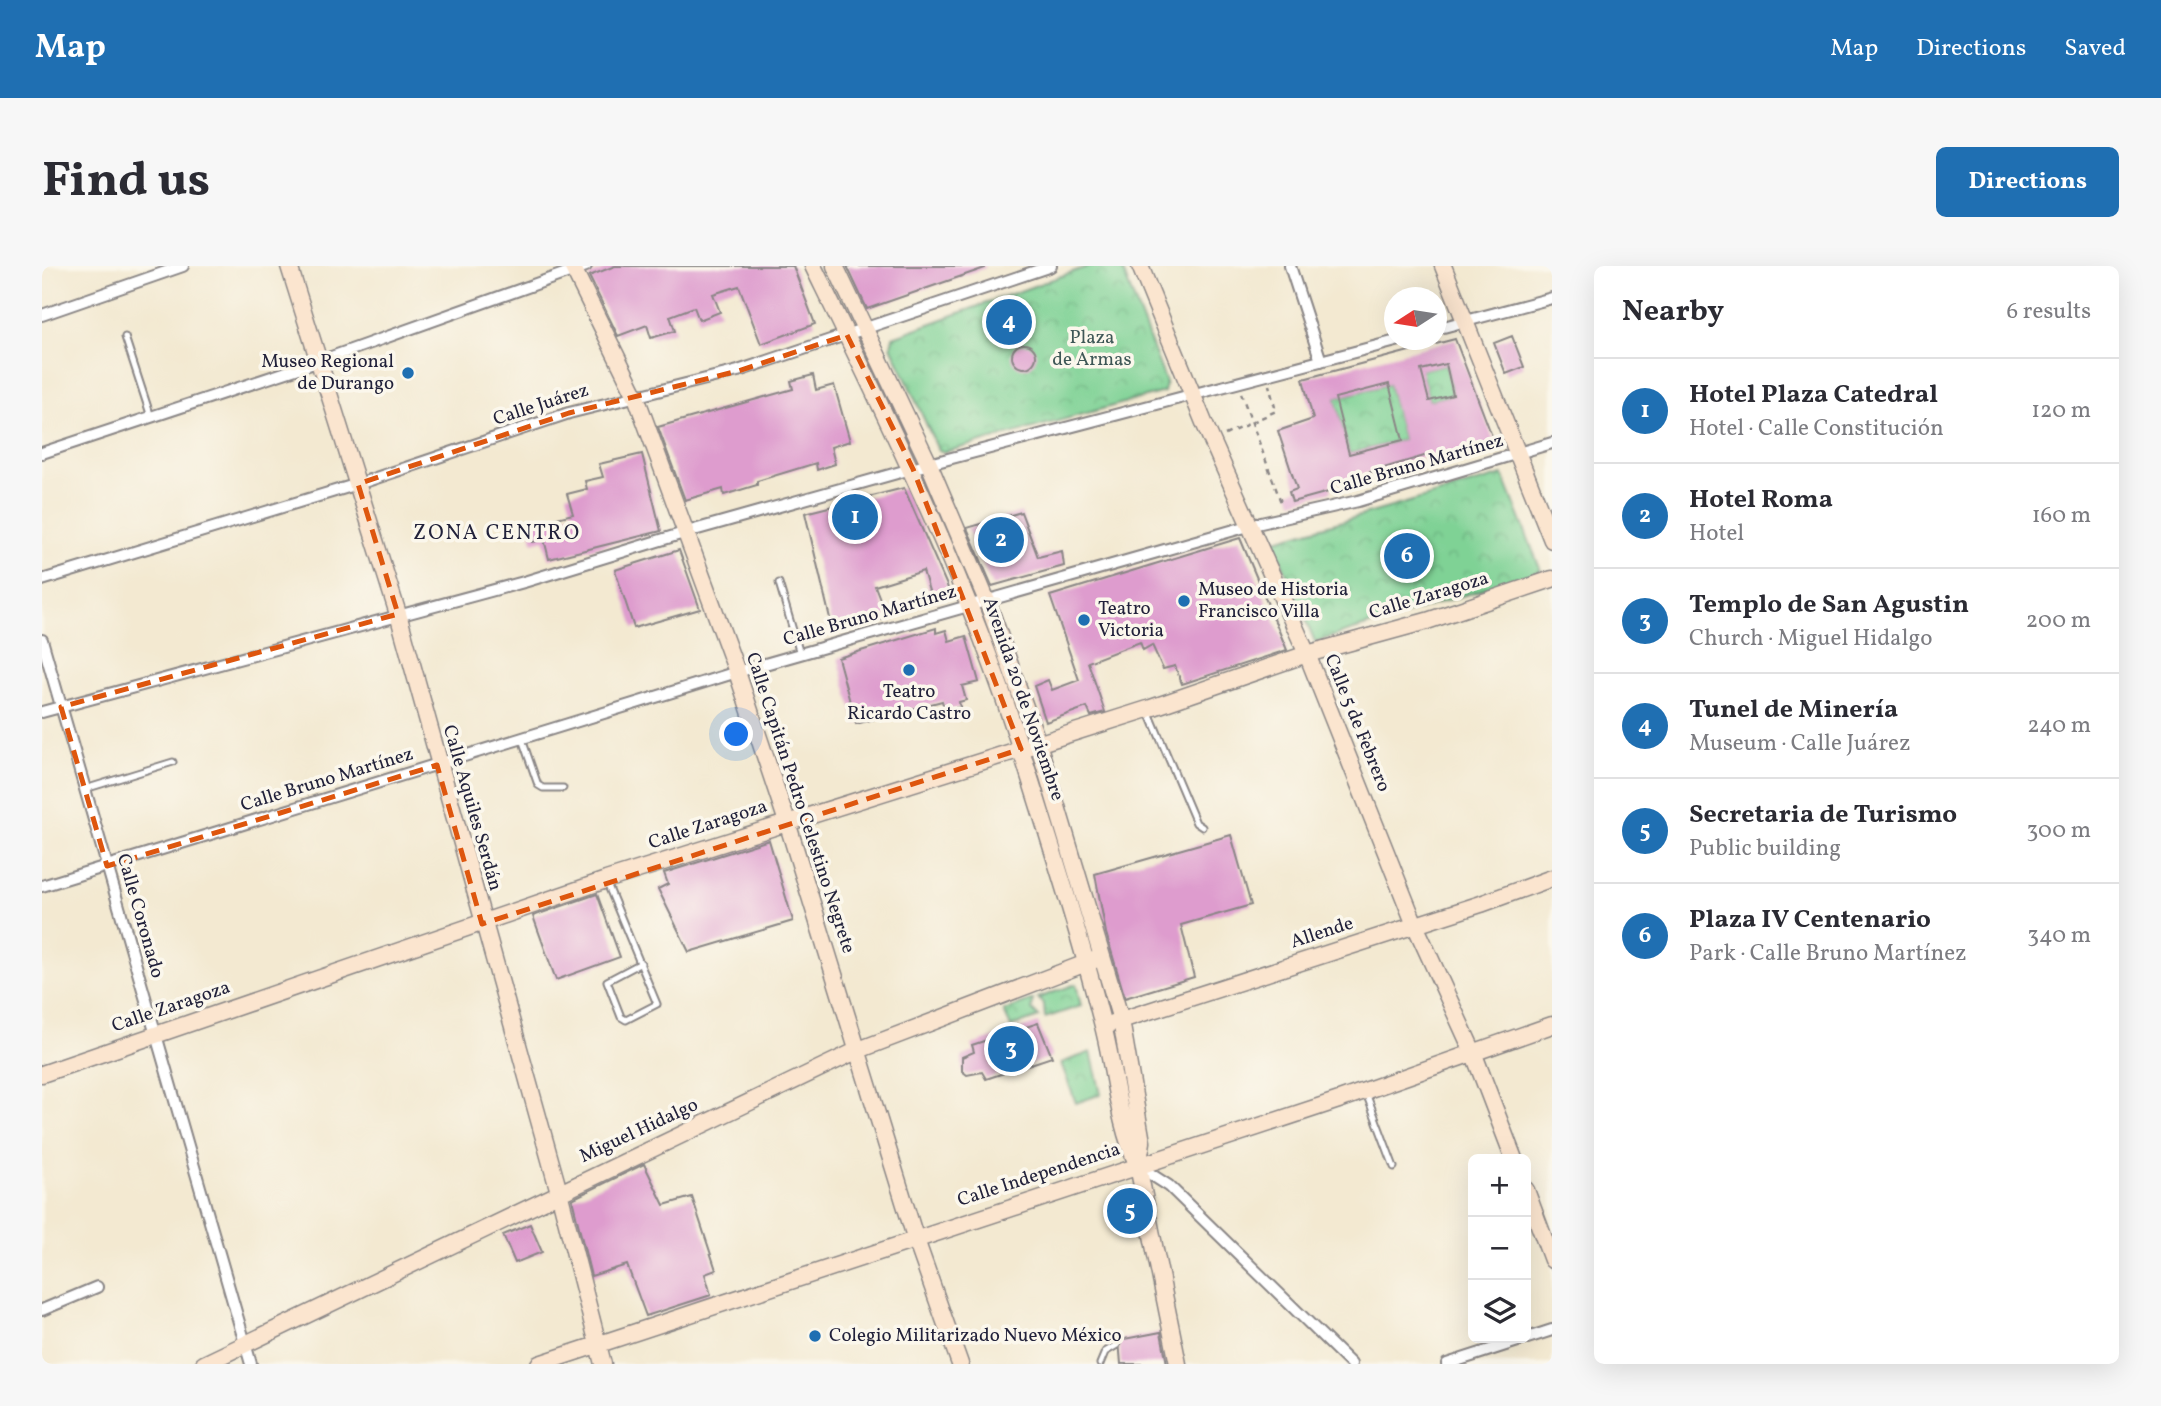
<!DOCTYPE html>
<meta charset="utf-8">
<style>
body{margin:0;font-family:Vollkorn,serif;background:#f7f7f7;color:#2b2b33}
.controls{position:absolute;right:21px;bottom:21px;display:grid;overflow:hidden;border-radius:10px;box-shadow:0 7px 28px #0002}
.controls button{width:63px;height:63px;display:grid;place-items:center;padding:0;border:0;border-bottom:2px solid #e1e1e2;background:#fff;color:#2b2b33;font:35px sans-serif}
.compass{position:absolute;left:1342px;top:21px;width:63px;height:63px;border-radius:50%;background:#fff;box-shadow:0 7px 28px #0002;rotate:258deg}
.you{position:absolute;left:695px;top:469px;width:24px;height:24px;margin:-18px;border:5px solid #fff;border-radius:50%;background:#1a73e8;box-shadow:0 0 0 10px #1a73e833}
.badge{display:grid;place-items:center;width:46px;height:46px;border-radius:50%;background:#1f6fb2;color:#fff;font-size:23px;font-weight:700}
.pin{position:absolute;translate:-50% -50%;border:4px solid #fff;box-shadow:0 2px 7px #0006}
.list{margin:0;padding:0;list-style:none}
h2{display:flex;justify-content:space-between;align-items:center;height:91px;margin:0;padding:0 28px;font-size:30px}
h2 small{font-size:23px;font-weight:400;color:#7c7c81}
.list li{display:grid;grid-template-columns:46px 1fr auto;gap:21px;align-items:center;box-sizing:border-box;height:105px;padding:0 28px;border-top:2px solid #e1e1e2}
.list b{display:block;font-size:26px;white-space:nowrap}
.list p{margin:0;font-size:23px;white-space:nowrap;color:#7c7c81}
.list em{font-size:23px;font-style:normal;color:#7c7c81}
.icon{flex:none;width:38px;height:38px;fill:none;stroke:currentColor;stroke-width:2;stroke-linecap:round;stroke-linejoin:round}
.map{position:relative;flex:none;width:1510px;height:1098px;overflow:hidden;border-radius:10px}
header{display:flex;align-items:center;gap:42px;box-sizing:border-box;height:98px;padding:0 35px;background:#1f6fb2;color:#fff}
header strong{font-size:33px}
nav{display:flex;gap:38px;margin-inline-start:auto;font-size:24px}
.intro{display:flex;align-items:center;justify-content:space-between;box-sizing:border-box;height:168px;padding:0 42px}
h1{margin:0;font-size:49px}
.button{padding:18px 32px;border-radius:10px;background:#1f6fb2;color:#fff;font-size:24px;font-weight:700}
main{display:flex;gap:42px;padding:0 42px}
aside{flex:1;background:#fff;border-radius:10px;box-shadow:0 7px 28px #0002}
.map>svg:first-child{display:block}
</style>
<header>
<strong>Map</strong>
<nav><a>Map</a><a>Directions</a><a>Saved</a></nav>
</header>
<div class="intro"><h1>Find us</h1><a class="button">Directions</a></div>
<main>
<div class="map">
<svg width="1510" height="1098" viewBox="0 0 1510 1098">
<defs>
<pattern id="park-crowns" width="20" height="18" patternUnits="userSpaceOnUse" patternTransform="scale(1.75)"><rect width="20" height="18" fill="#7fd295"/><path d="M2 6a3 3 0 1 1 6 0M12 15a3 3 0 1 1 6 0" fill="none" stroke="#6db481"/></pattern>
</defs>
<rect width="100%" height="100%" fill="#fbf7ec"/>
<filter id="ink" filterUnits="userSpaceOnUse"><feTurbulence type="fractalNoise" baseFrequency=".0143" numOctaves="2"/><feDisplacementMap in="SourceGraphic" scale="14" xChannelSelector="R" yChannelSelector="G"/><feConvolveMatrix kernelMatrix="1 2 1 2 8 2 1 2 1" color-interpolation-filters="sRGB"/></filter>
<filter id="wash" filterUnits="userSpaceOnUse"><feTurbulence type="fractalNoise" baseFrequency=".00686" numOctaves="4" result="noise"/><feDisplacementMap in="SourceGraphic" scale="28" xChannelSelector="R" yChannelSelector="G"/><feGaussianBlur stdDeviation="1.57" result="paint"/><feColorMatrix in="noise" values="0 0 0 0 0 0 0 0 0 0 0 0 0 0 0 0 0 1.4 0 .05"/><feComposite in="paint" operator="in"/></filter>
<g filter="url(#wash)">
<rect width="100%" height="100%" fill="#f3e9d1"/>
<path fill="url(#park-crowns)" stroke="#507a68" stroke-width="2" d="M1047,0H1079L1124,116L1122,126L903,186L896,184L849,80L851,71Z
M1404,98L1411,129L1387,135L1379,104Z
M1347,118L1361,174L1307,188L1293,132Z
M1461,209L1499,305L1273,376L1231,275Z
M1034,718L1039,740L1003,752L1002,739L996,732Z
M991,734L990,744L997,751L969,761L962,745Z
M1049,786L1059,828L1034,837L1019,797Z"/>
<g id="blocks">
<path fill="#de9cce" fill-rule="evenodd" d="M573,0H751L773,58L719,78L697,20L671,28L678,46L657,54L652,41L628,50L633,65L609,72L605,59L576,70L547,10Z
M805,0H943V2L825,43Z
M1470,70L1482,101L1464,108L1452,77Z
M1413,73L1453,178L1391,194L1389,188L1288,218L1290,225L1250,236L1247,226L1255,223L1236,165L1271,153L1261,113ZM1404,98L1411,129L1387,135L1379,104ZM1347,118L1361,174L1307,188L1293,132Z
M970 90a12 12 0 1 1 24 0a12 12 0 1 1-24 0Z
M771,109L774,124L792,119L808,175L789,181L793,198L775,204L774,197L715,215V219L682,229L681,223L643,234L616,161L751,123L749,115Z
M600,188L619,265L507,293L502,273L491,276L487,259L531,248L525,228L545,223L543,215L561,211L557,198Z
M862,222L910,331L890,335L881,305L833,320L845,351L791,365L763,247Z
M979,246L996,291L1020,285L1022,300L950,320L925,262Z
M1198,272L1245,384L1140,418L1133,400L1121,403L1110,379L1101,384L1098,376L1046,396L1063,446L1049,450L1045,441L1004,456L992,420L1006,414L1010,424L1037,414L1008,330Z
M637,284L658,343L592,362L573,304Z
M894,362V367L904,364L907,375L924,370L937,416L920,420L924,434L917,436L918,441L903,445L900,435L814,458L796,392Z
M1189,569L1209,639L1139,659L1152,711L1083,732L1064,667L1053,608Z
M727,574L751,655L647,686L616,623L626,618L622,607Z
M555,628L578,691L514,714L491,650Z
M996,757L1010,791L944,813L940,806L925,809L920,805V791L932,786L930,779Z
M602,898L622,939L650,931L674,1004L663,1008L669,1029L604,1050L585,999L549,1010L530,933Z
M488,958L500,986L473,997L461,969Z
M1119,1066L1125,1098H1079L1077,1074Z"/>
</g>
</g>
<g filter="url(#ink)">
<use href="#blocks" fill-opacity="0" stroke="#8a8686" stroke-width="2"/>
<g fill="none" stroke-linecap="round" stroke-linejoin="round">
<g stroke="#8a8686" stroke-width="9">
<path id="lane" d="M83,71L109,151
M737,317L758,388
M1106,444L1154,557L1160,561
M480,473L496,519L501,522H521
M43,523L131,496
M564,615L615,738L584,754L579,751L565,715L599,697
M1324,827L1352,901
M1058,1098L1063,1086L1075,1079"/>
</g>
<g stroke="#8a8686" stroke-width="14">
<path id="street" d="M1248,0L1279,95
M0,49L141,0
M1394,63L1510,32
M0,187L278,95L544,0
M0,314L316,218L527,147L696,105L1009,0
M0,374L209,1098
M0,446L482,316L645,266L887,198L1358,74
M0,620L695,406L1210,259L1316,235L1510,177
M1096,900L1127,920L1309,1098
M0,1044L55,1021
M1405,1098L1510,1064"/>
</g>
<g stroke="#8a8686" stroke-width="19">
<path id="secondary" d="M247,0L356,348L517,926L561,1098
M530,0L593,128L695,406L745,556L873,971L918,1098
M771,0C849,160 927,317 980,487C1008,576 1037,666 1060,756C1073,804 1075,855 1096,900L1136,1098
M793,0L887,198L945,335L996,477L1079,754L1100,876L1096,900
M1098,0L1163,159L1265,388L1373,659L1431,786L1472,893
M1401,0L1510,274
M1070,757L1439,638L1510,612
M0,808L564,614L1106,443L1265,388L1385,355L1510,313
M1484,924L1510,994
M162,1098L814,785L1060,691
M497,1098L1297,834L1510,759"/>
</g>
<path stroke="#8a8686" stroke-width="2.5" stroke-dasharray="5 5" stroke-linecap="butt" d="M1199,127L1240,239
M1183,169L1234,145L1227,119"/>
<use href="#lane" stroke="#fff" stroke-width="5"/>
<use href="#street" stroke="#fff" stroke-width="10"/>
<use href="#secondary" stroke="#fbe5cf" stroke-width="16"/>
</g>
</g>
<path fill="none" stroke="#de560e" stroke-width="5" stroke-dasharray="14 9" stroke-linejoin="round" d="M805,69L871,203L979,483L440,658L395,499L65,600L19,441L356,348L316,218L527,147L696,105Z"/>
<g fill="#1f6fb2" stroke="#fbf7ec" stroke-width="2.5">
<circle cx="366" cy="107" r="7"/>
<circle cx="1142" cy="335" r="7"/>
<circle cx="1042" cy="354" r="7"/>
<circle cx="867" cy="404" r="7"/>
<circle cx="773" cy="1070" r="7"/>
</g>
<g text-anchor="middle" dominant-baseline="central" stroke-width="7" stroke-linejoin="round" paint-order="stroke">
<g font-size="19" fill="#3e5756" stroke="#fbf7ec">
<text x="1050" y="72">Plaza<tspan x="1050" dy="22">de Armas</tspan></text>
</g>
<g font-size="19" fill="#22223b" stroke="#fbf7ec" text-anchor="start">
<text x="352" y="96" text-anchor="end">Museo Regional<tspan x="352" dy="22">de Durango</tspan></text>
<text x="1156" y="324">Museo de Historia<tspan x="1156" dy="22">Francisco Villa</tspan></text>
<text x="1056" y="343">Teatro<tspan x="1056" dy="22">Victoria</tspan></text>
<text x="867" y="426" text-anchor="middle">Teatro<tspan x="867" dy="22">Ricardo Castro</tspan></text>
<text x="787" y="1070">Colegio Militarizado Nuevo México</text>
</g>
<g font-size="19" fill="#22223b" stroke="#fbf7ec">
<text transform="translate(499 139) rotate(-18)">Calle Juárez</text>
<text transform="translate(1375 199) rotate(-16)">Calle Bruno Martínez</text>
<text transform="translate(1387 330) rotate(-17)">Calle Zaragoza</text>
<text transform="translate(828 350) rotate(-16)">Calle Bruno Martínez</text>
<text transform="translate(981 433) rotate(71)">Avenida 20 de Noviembre</text>
<text transform="translate(1315 457) rotate(68)">Calle 5 de Febrero</text>
<text transform="translate(285 514) rotate(-17)">Calle Bruno Martínez</text>
<text transform="translate(758 537) rotate(72)">Calle Capitán Pedro Celestino Negrete</text>
<text transform="translate(430 542) rotate(74)">Calle Aquiles Serdán</text>
<text transform="translate(666 559) rotate(-18)">Calle Zaragoza</text>
<text transform="translate(98 650) rotate(74)">Calle Coronado</text>
<text transform="translate(1280 667) rotate(-18)">Allende</text>
<text transform="translate(129 741) rotate(-19)">Calle Zaragoza</text>
<text transform="translate(597 865) rotate(-25)">Miguel Hidalgo</text>
<text transform="translate(997 909) rotate(-18)">Calle Independencia</text>
</g>
<g font-size="21" letter-spacing="2" fill="#22223b" stroke="#fbf7ec">
<text x="455" y="267">ZONA CENTRO</text>
</g>
</g>
</svg>
<div class="controls">
<button>+</button>
<button>−</button>
<button><svg class="icon" aria-label="layers" viewBox="0 0 24 24"><path d="M12 4l9 5-9 5-9-5zM3 14l9 5 9-5"/></svg></button>
</div>
<svg class="compass" viewBox="-18 -18 36 36"><path d="M0-13l5 13h-10z" fill="#e53935"/><path d="M0 13l5-13h-10z" fill="#7c7c81"/></svg>
<div class="you"></div>
<div class="pin badge" style="left:813px;top:251px">1</div>
<div class="pin badge" style="left:959px;top:274px">2</div>
<div class="pin badge" style="left:969px;top:783px">3</div>
<div class="pin badge" style="left:967px;top:56px">4</div>
<div class="pin badge" style="left:1088px;top:945px">5</div>
<div class="pin badge" style="left:1365px;top:290px">6</div>
</div>
<aside>
<h2>Nearby<small>6 results</small></h2>
<ul class="list">
<li><span class="badge">1</span><div><b>Hotel Plaza Catedral</b><p>Hotel · Calle Constitución</p></div><em>120 m</em></li>
<li><span class="badge">2</span><div><b>Hotel Roma</b><p>Hotel</p></div><em>160 m</em></li>
<li><span class="badge">3</span><div><b>Templo de San Agustin</b><p>Church · Miguel Hidalgo</p></div><em>200 m</em></li>
<li><span class="badge">4</span><div><b>Tunel de Minería</b><p>Museum · Calle Juárez</p></div><em>240 m</em></li>
<li><span class="badge">5</span><div><b>Secretaria de Turismo</b><p>Public building</p></div><em>300 m</em></li>
<li><span class="badge">6</span><div><b>Plaza IV Centenario</b><p>Park · Calle Bruno Martínez</p></div><em>340 m</em></li>
</ul>
</aside>
</main>
